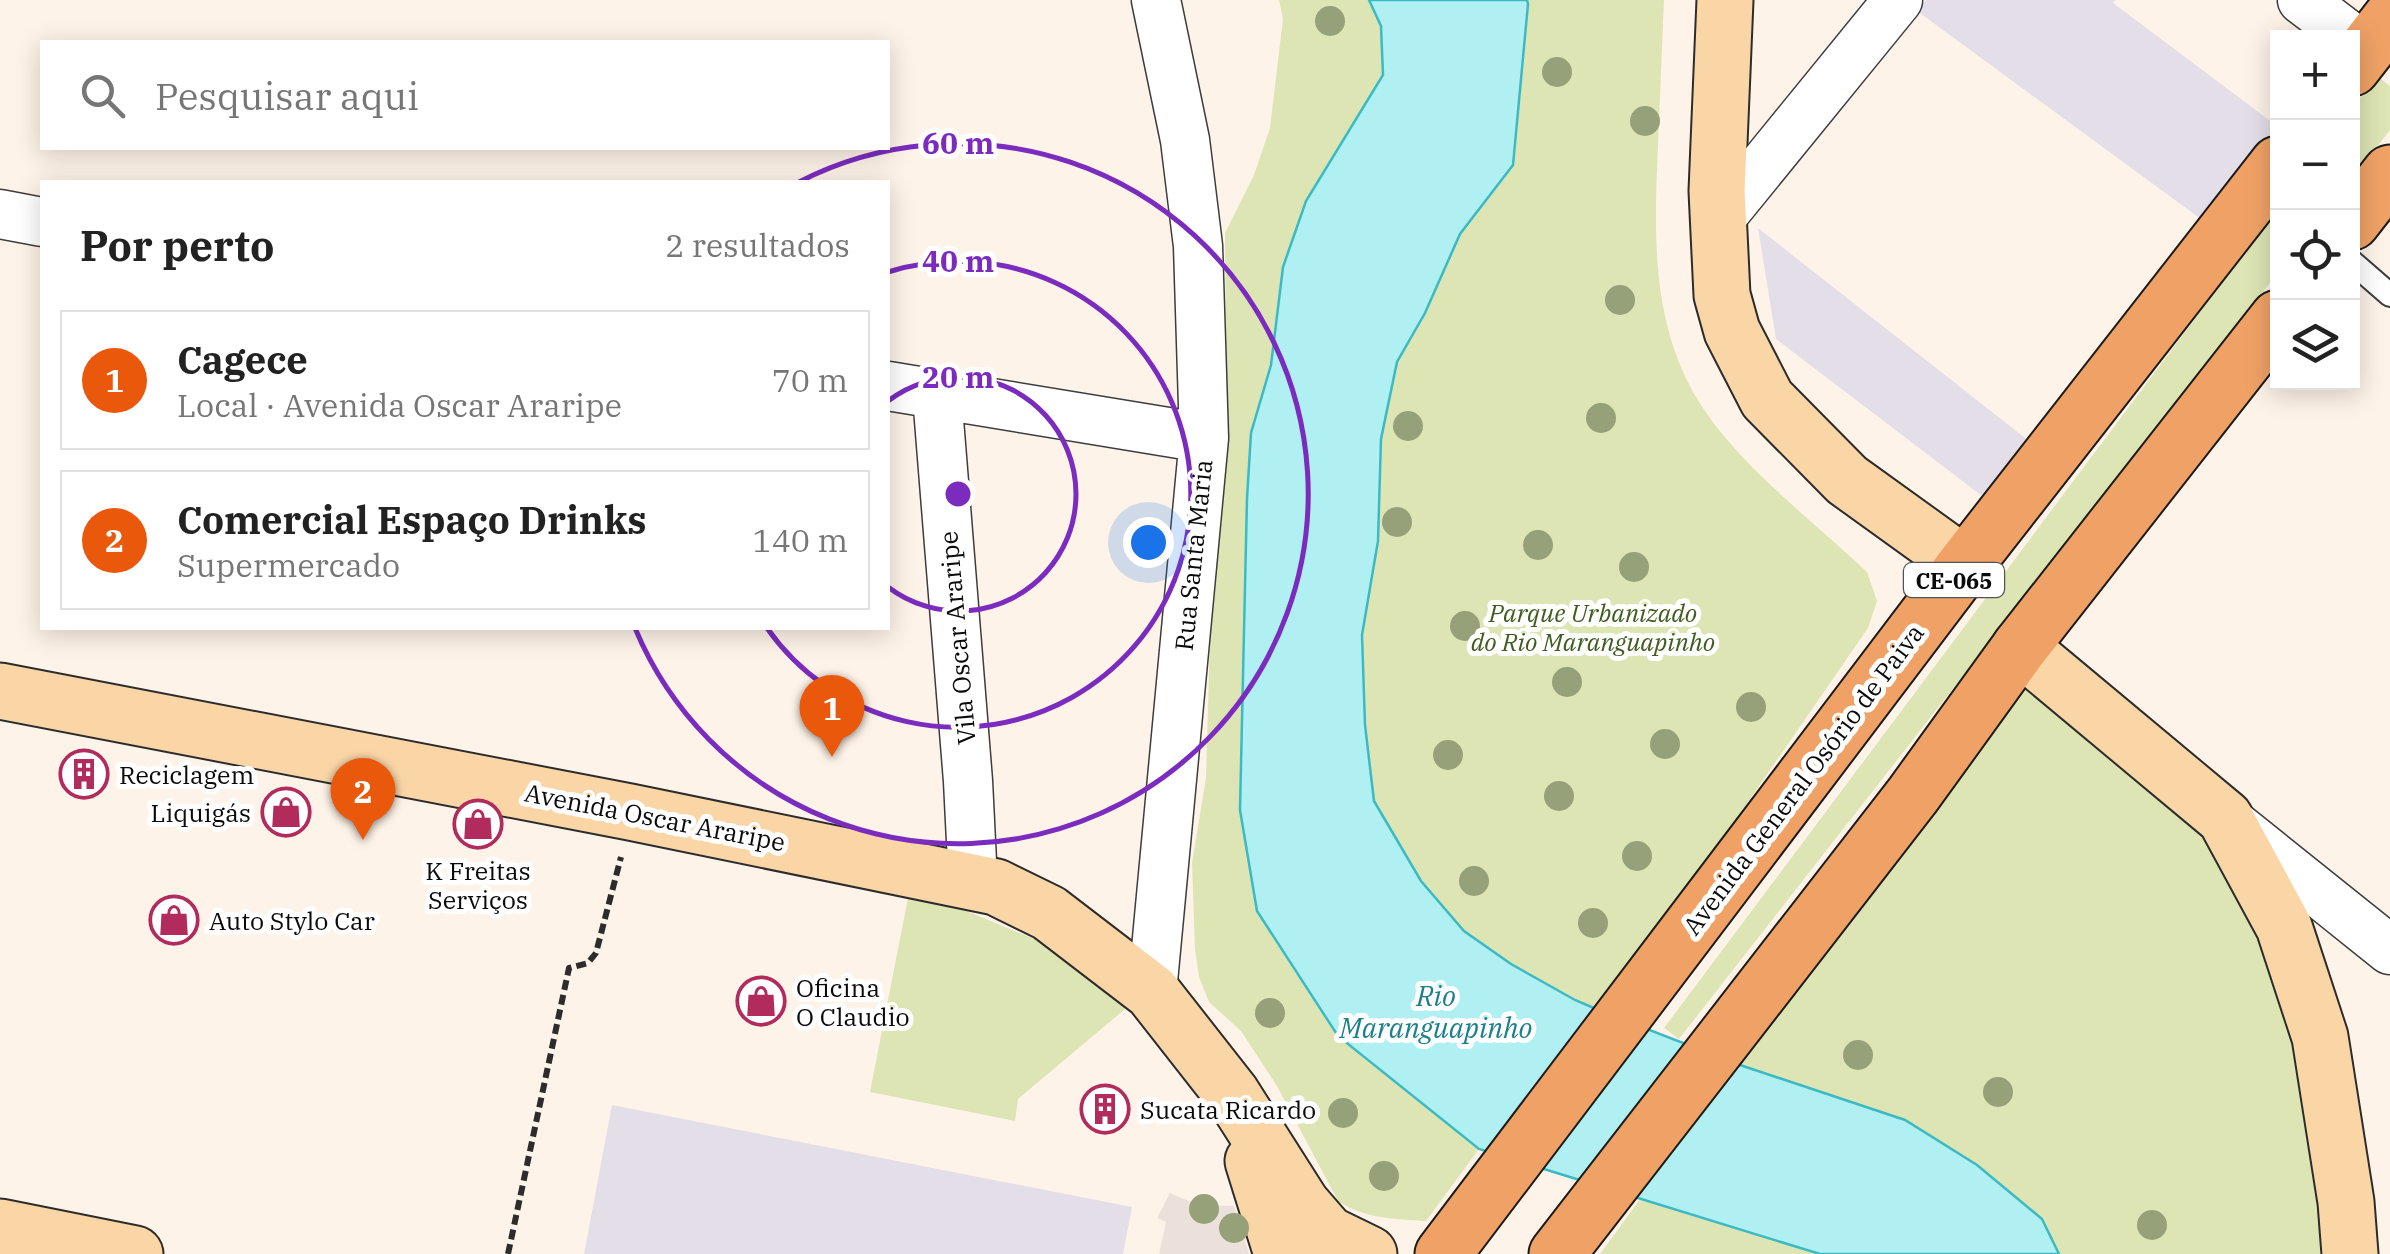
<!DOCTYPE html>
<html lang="pt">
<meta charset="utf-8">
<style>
body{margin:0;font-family:"IBM Plex Serif",serif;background:#f6f6f6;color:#222}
.controls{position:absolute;right:30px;top:30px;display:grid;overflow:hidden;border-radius:0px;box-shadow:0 5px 25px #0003}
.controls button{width:90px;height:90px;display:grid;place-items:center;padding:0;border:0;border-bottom:2px solid #e0e0e0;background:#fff;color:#222;font:50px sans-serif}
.you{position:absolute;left:1148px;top:542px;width:35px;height:35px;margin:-25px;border:8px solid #fff;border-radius:50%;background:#1a73e8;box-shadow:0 0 0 15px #1a73e833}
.badge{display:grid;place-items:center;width:65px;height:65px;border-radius:50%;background:#ea580c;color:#fff;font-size:32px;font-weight:700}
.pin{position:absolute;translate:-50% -82px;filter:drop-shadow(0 2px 5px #0008)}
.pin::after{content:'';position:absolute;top:52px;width:35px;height:30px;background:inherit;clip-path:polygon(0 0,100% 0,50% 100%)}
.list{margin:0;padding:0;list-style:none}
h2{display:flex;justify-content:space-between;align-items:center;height:130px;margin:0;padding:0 40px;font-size:42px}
h2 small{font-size:32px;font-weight:400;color:#767676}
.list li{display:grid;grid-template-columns:65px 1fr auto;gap:30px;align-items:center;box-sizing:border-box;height:140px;margin:0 20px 20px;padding:0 20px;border:2px solid #e0e0e0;border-radius:0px}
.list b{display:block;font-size:38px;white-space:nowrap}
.list p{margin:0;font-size:32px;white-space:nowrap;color:#767676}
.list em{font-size:32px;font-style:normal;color:#767676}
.icon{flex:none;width:55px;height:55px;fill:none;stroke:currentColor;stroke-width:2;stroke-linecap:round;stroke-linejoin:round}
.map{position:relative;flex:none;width:2390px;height:1254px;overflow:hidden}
.search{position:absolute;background:#fff;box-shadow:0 5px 25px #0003;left:40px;top:40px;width:850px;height:110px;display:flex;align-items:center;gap:25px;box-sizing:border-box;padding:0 35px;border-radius:0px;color:#767676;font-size:38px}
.panel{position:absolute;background:#fff;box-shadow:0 5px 25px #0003;left:40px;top:180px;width:850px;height:450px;border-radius:0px}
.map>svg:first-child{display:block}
</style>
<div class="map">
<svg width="2390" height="1254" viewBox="0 0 2390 1254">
<rect width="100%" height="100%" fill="#fef3e8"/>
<path fill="#e4dee9" d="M1926,0H2115L2113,3L2277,126L2205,222L1917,11Z
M1758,228L2034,445L1990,502L1776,339Z
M612,1105L1132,1207L1123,1254H584Z"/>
<path fill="#dde5b5" d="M1279,0H1369L1381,26L1383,75L1306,201L1283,267L1271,365L1251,433L1240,810L1257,911L1338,1036L1479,1149L1426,1221C1395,1219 1365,1219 1338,1201L1277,1086L1241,1031L1209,1002L1199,977L1195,949L1192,863L1206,778L1211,601L1227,434L1225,233L1254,175L1270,128L1283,19Z
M1527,0H1664C1662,48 1660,97 1658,145C1654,237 1650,330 1705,411C1746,471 1814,522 1867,572L1877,601L1868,628L1603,1012L1575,1000L1511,964L1464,931L1421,881L1374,801L1365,725L1362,635L1378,541L1381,439L1397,362L1425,313L1460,234L1513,165Z
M2377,76L2390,86V130L2353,178L2352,109Z
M2277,209V274L1679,1039L1664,1028Z
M2039,673L2184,797L2276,930L2324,1203L2320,1254H2059L2042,1219L1977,1165L1905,1120L1740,1065Z
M908,898L964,910L1068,953L1137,999L1018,1099L1015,1121L870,1092Z
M1641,1198L1820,1254H1600Z"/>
<path fill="#ebe1da" d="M1170,1193L1198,1205L1234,1206L1249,1254H1159L1166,1222L1157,1218Z"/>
<path fill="#b0eff2" stroke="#3cbac4" stroke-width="2.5" d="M1369,0H1527L1528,4L1513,165L1460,234L1425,313L1397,362L1381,439L1378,541L1362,635L1365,725L1374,801L1421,881L1464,931L1511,964L1575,1000L1603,1012L1740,1065L1905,1120L1977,1165L2042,1219L2059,1254H1820L1479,1149L1338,1036L1257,911L1240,810L1247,498L1251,433L1271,365L1283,267L1306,201L1383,75L1381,26Z"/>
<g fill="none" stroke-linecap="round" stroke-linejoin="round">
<g stroke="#3d3d3d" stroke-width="26">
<path id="lane" d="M2352,262L2390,295"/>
</g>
<g stroke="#3d3d3d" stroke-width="51">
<path id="street" d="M2302,0L2352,38
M0,214L42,222
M1718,221L1898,0
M888,386L1204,438
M937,395L968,781L973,882
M2229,821L2390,950
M1152,992L1204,438L1198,246L1185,140L1156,0"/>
</g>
<g stroke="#2c2c2c" stroke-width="59">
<path id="secondary" d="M1725,0L1717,191L1722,295L1732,331L1767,399L1847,480L1965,565
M2020,647L2225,818L2284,927L2320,1037L2346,1202L2350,1254
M0,691L630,812L996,887L1049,913L1152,992L1232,1094L1302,1204L1328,1234L1369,1254
M1253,1161L1282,1254
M0,1227L135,1254"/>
</g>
<g stroke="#1b1b1b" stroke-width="59">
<path id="primary" d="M2352,68L2390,19
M2352,222L2390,173
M1443,1254L1965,565L2278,164
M1557,1254L1913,795L2020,647L2278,318"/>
</g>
<path stroke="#2c2c2c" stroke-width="6" stroke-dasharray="10 5" stroke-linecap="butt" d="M508,1254L569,968L588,963L596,953L621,857"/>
<use href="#lane" stroke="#fff" stroke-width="22"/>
<use href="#street" stroke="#fff" stroke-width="48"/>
<use href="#secondary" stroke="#fad6a7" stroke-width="55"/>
<use href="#primary" stroke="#f0a266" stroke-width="55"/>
</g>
<g fill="#96a079">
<circle cx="1330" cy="21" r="15"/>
<circle cx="1557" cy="72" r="15"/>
<circle cx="1645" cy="121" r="15"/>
<circle cx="1620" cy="300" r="15"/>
<circle cx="1601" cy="418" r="15"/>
<circle cx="1408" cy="426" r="15"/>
<circle cx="1397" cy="522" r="15"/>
<circle cx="1538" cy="545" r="15"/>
<circle cx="1634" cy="567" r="15"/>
<circle cx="1465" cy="626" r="15"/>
<circle cx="1567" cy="682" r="15"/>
<circle cx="1751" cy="707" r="15"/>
<circle cx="1665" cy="744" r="15"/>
<circle cx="1448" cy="755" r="15"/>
<circle cx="1559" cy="796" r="15"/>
<circle cx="1637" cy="856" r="15"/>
<circle cx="1474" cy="881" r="15"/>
<circle cx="1593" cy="923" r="15"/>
<circle cx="1270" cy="1013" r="15"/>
<circle cx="1858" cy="1055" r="15"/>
<circle cx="1998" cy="1092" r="15"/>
<circle cx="1343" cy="1113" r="15"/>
<circle cx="1384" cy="1176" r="15"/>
<circle cx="1204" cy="1209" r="15"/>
<circle cx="2152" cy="1225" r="15"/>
<circle cx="1234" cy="1228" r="15"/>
</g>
<g fill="none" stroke="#7b2cbf" stroke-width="5">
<path d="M888 401A117 117 0 1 1 888 587"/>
<path d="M888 272A233 233 0 1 1 767 628"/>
<path d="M799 182A350 350 0 1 1 635 628"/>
</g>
<defs>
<g id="building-ring" transform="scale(2.5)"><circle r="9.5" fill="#fff" stroke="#b12b5d" stroke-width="1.5"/><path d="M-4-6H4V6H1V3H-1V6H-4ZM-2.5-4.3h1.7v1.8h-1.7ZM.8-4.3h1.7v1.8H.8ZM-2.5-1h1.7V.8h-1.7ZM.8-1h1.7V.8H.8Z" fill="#b12b5d"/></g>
<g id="shop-ring" transform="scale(2.5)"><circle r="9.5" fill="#fff" stroke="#b12b5d" stroke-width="1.5"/><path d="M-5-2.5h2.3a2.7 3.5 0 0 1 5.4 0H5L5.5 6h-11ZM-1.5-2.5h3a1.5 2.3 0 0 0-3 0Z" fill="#b12b5d"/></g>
</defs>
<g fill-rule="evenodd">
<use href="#building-ring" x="84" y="774"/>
<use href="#shop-ring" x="286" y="812"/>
<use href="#shop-ring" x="478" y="824"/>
<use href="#shop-ring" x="174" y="920"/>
<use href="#shop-ring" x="761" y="1001"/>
<use href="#building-ring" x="1105" y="1109"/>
</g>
<g text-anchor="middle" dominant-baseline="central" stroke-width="10" stroke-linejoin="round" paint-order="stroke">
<rect fill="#fff" stroke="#545454" stroke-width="2.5" x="1904" y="563" width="100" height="34" rx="8"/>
<g font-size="22" font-weight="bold" fill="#0a0a0a">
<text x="1954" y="580">CE-065</text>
</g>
<g font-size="25" fill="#0a0a0a" stroke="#fff">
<text transform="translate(1193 555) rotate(-84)">Rua Santa Maria</text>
<text transform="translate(957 638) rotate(-95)">Vila Oscar Araripe</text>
<text transform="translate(1803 779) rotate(-53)">Avenida General Osório de Paiva</text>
<text transform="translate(655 817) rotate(11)">Avenida Oscar Araripe</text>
</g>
<g font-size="25" font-style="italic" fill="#405d1f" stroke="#fff">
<text x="1593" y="612">Parque Urbanizado<tspan x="1593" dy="29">do Rio Maranguapinho</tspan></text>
</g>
<g font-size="25" fill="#0a0a0a" stroke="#fff" text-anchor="start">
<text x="119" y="774">Reciclagem</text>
<text x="251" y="812" text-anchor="end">Liquigás</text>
<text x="478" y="870" text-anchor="middle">K Freitas<tspan x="478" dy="29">Serviços</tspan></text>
<text x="209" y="920">Auto Stylo Car</text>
<text x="796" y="987">Oficina<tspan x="796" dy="29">O Claudio</tspan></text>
<text x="1140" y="1109">Sucata Ricardo</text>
</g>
<g font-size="28" font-style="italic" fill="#1b808c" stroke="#fff">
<text x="1436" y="995">Rio<tspan x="1436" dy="32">Maranguapinho</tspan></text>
</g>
</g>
<circle cx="958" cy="494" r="15" fill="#7b2cbf" stroke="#fff" stroke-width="5"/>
<g font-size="30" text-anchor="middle" font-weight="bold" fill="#7b2cbf" stroke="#fff" stroke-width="10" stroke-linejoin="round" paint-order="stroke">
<text x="958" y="154">60 m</text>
<text x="958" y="272">40 m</text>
<text x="958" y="388">20 m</text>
</g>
</svg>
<div class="controls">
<button>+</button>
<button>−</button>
<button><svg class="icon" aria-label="locate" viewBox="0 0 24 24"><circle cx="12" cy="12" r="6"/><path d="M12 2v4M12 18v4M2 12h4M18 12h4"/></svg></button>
<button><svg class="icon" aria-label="layers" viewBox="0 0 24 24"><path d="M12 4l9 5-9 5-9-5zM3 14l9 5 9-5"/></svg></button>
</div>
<div class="you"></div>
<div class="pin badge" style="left:832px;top:757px">1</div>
<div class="pin badge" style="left:363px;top:840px">2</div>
<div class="search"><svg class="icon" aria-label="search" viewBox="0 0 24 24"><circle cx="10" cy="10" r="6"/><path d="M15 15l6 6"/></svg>Pesquisar aqui</div>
<section class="panel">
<h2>Por perto<small>2 resultados</small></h2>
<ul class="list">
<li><span class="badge">1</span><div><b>Cagece</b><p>Local · Avenida Oscar Araripe</p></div><em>70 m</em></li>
<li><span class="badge">2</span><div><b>Comercial Espaço Drinks</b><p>Supermercado</p></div><em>140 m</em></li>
</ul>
</section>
</div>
